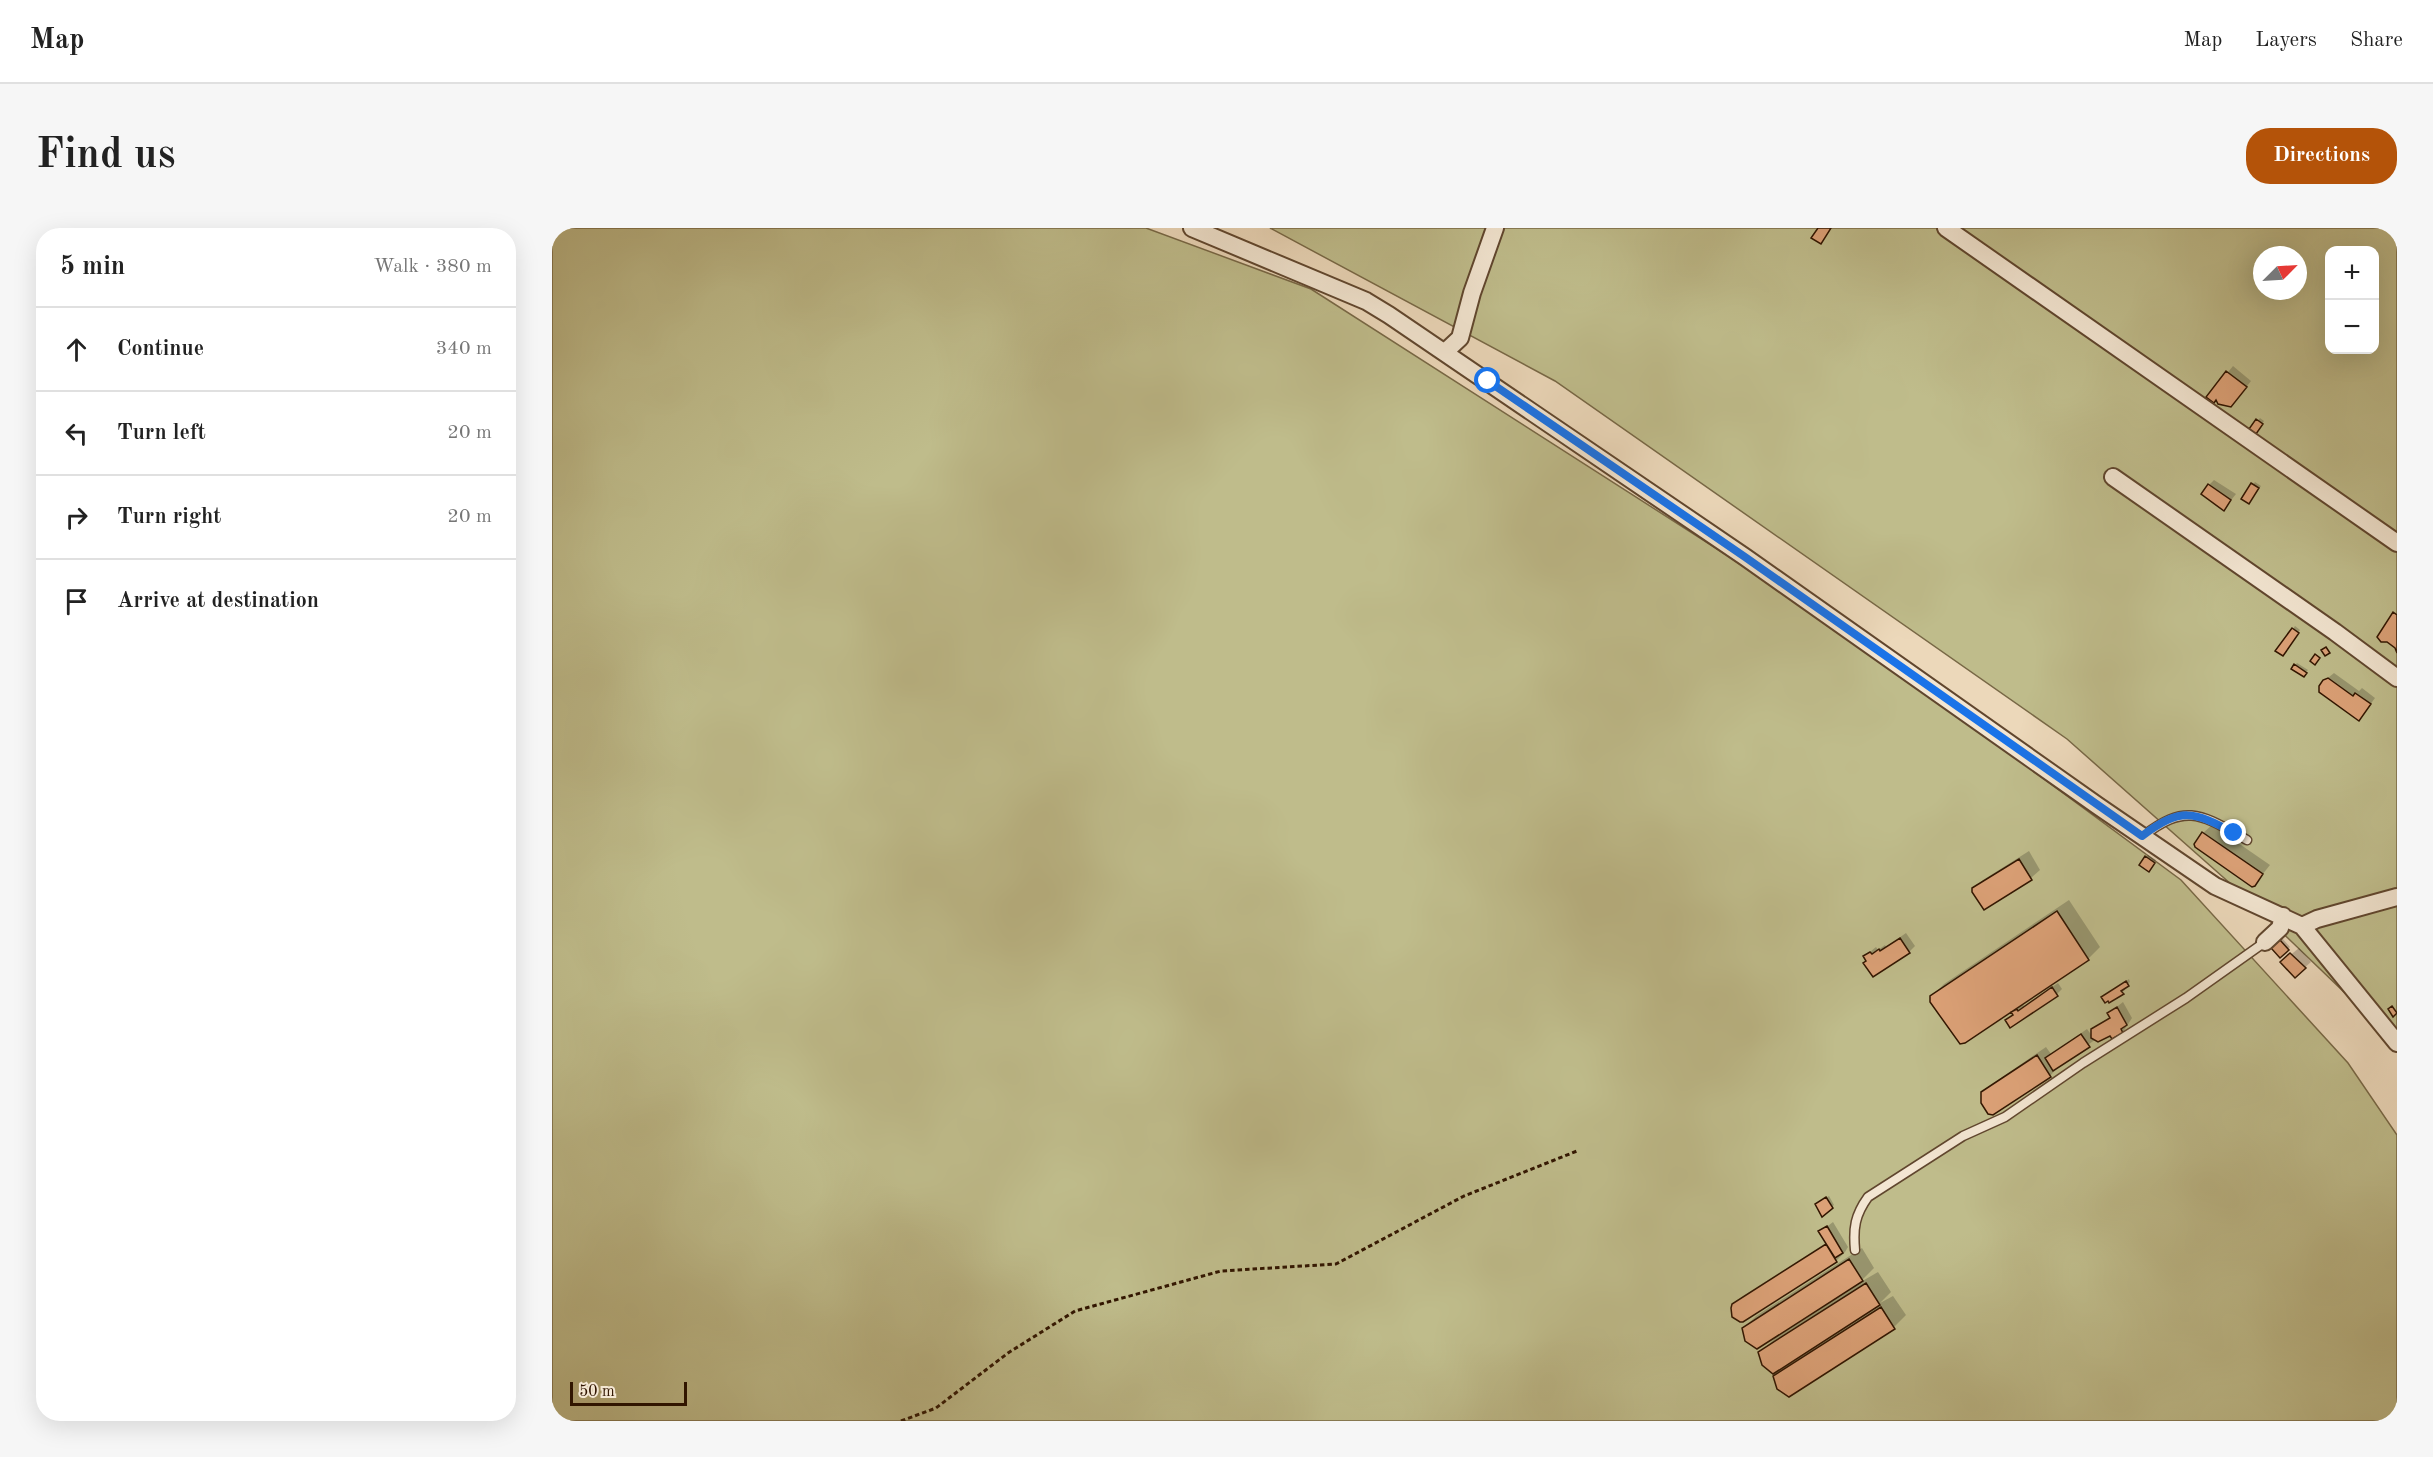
<!DOCTYPE html>
<meta charset="utf-8">
<style>
body{margin:0;font-family:"Old Standard TT",serif;background:#f6f6f6;color:#222}
.controls{position:absolute;right:18px;top:18px;display:grid;overflow:hidden;border-radius:12px;box-shadow:0 6px 24px #0002}
.controls button{width:54px;height:54px;display:grid;place-items:center;padding:0;border:0;border-bottom:2px solid #e0e0e0;background:#fff;color:#222;font:30px sans-serif}
.compass{position:absolute;left:1701px;top:18px;width:54px;height:54px;border-radius:50%;background:#fff;box-shadow:0 6px 24px #0002;rotate:66deg}
.scale{position:absolute;left:18px;bottom:15px;width:117px;box-sizing:border-box;padding-left:6px;border:3px solid #311500;border-top:0;font-size:16px;line-height:21px;white-space:nowrap;color:#311500;-webkit-text-stroke:4px #f3e6d2;paint-order:stroke}
.stop{position:absolute;width:18px;height:18px;margin:-14px;border:4px solid #1a73e8;border-radius:50%;background:#fff}
.stop.end{background:#1a73e8;border-color:#fff;box-shadow:0 2px 6px #0008}
.list{margin:0;padding:0;list-style:none}
h2{display:flex;justify-content:space-between;align-items:center;height:78px;margin:0;padding:0 24px;font-size:26px}
h2 small{font-size:20px;font-weight:400;color:#767676}
.list li{display:grid;grid-template-columns:39px 1fr auto;gap:18px;align-items:center;box-sizing:border-box;height:84px;padding:0 24px;border-top:2px solid #e0e0e0}
.list b{display:block;font-size:22px;white-space:nowrap}
.list em{font-size:20px;font-style:normal;color:#767676}
.icon{flex:none;width:33px;height:33px;fill:none;stroke:currentColor;stroke-width:2;stroke-linecap:round;stroke-linejoin:round}
.map{position:relative;flex:none;width:1845px;height:1193px;overflow:hidden;border-radius:24px}
header{display:flex;align-items:center;gap:36px;box-sizing:border-box;height:84px;padding:0 30px;background:#fff;border-bottom:2px solid #e0e0e0}
header strong{font-size:28px}
nav{display:flex;gap:33px;margin-inline-start:auto;font-size:21px}
.intro{display:flex;align-items:center;justify-content:space-between;box-sizing:border-box;height:144px;padding:0 36px}
h1{margin:0;font-size:42px}
.button{padding:15px 27px;border-radius:24px;background:#b45309;color:#fff;font-size:21px;font-weight:700}
main{display:flex;gap:36px;padding:0 36px}
aside{flex:1;background:#fff;border-radius:24px;box-shadow:0 6px 24px #0002}
.map>svg:first-child{display:block}
</style>
<header>
<strong>Map</strong>
<nav><a>Map</a><a>Layers</a><a>Share</a></nav>
</header>
<div class="intro"><h1>Find us</h1><a class="button">Directions</a></div>
<main>
<aside>
<h2>5 min<small>Walk · 380 m</small></h2>
<ul class="list">
<li><svg class="icon" aria-label="ahead" viewBox="0 0 24 24"><path d="M12 20V5M6 11l6-6 6 6"/></svg><div><b>Continue</b></div><em>340 m</em></li>
<li><svg class="icon" aria-label="left" viewBox="0 0 24 24"><path d="M17 20v-9H6M10 6l-5 5 5 5"/></svg><div><b>Turn left</b></div><em>20 m</em></li>
<li><svg class="icon" aria-label="right" viewBox="0 0 24 24"><path d="M7 20v-9h11M14 6l5 5-5 5"/></svg><div><b>Turn right</b></div><em>20 m</em></li>
<li><svg class="icon" aria-label="arrive" viewBox="0 0 24 24"><path d="M6 21V4h12l-3 4 3 4H6"/></svg><div><b>Arrive at destination</b></div></li>
</ul>
</aside>
<div class="map">
<svg width="1845" height="1193" viewBox="0 0 1845 1193">
<rect width="100%" height="100%" fill="#ecd8ba"/>
<filter id="stains"><feTurbulence type="fractalNoise" baseFrequency=".00333" numOctaves="4"/><feColorMatrix values="0 0 0 0 .2 0 0 0 0 .09 0 0 0 0 .02 0 0 0 .5 -.17"/></filter>
<radialGradient id="worn" r=".72"><stop offset=".6" stop-color="#630" stop-opacity="0"/><stop offset="1" stop-color="#630" stop-opacity=".3"/></radialGradient>
<path fill="#bfbc8b" stroke="#786846" stroke-width="1.5" fill-rule="evenodd" d="M0,0H594L759,61L1173,326L1411,491L1629,652L1796,835L1845,907V1193H0Z
M718,0H1845V815L1689,665L1515,511L1003,153ZM1778,22H1822V122H1778ZM1710,27H1746V63H1710Z"/>
<path fill="#0003" d="M1681,138L1699,153L1685,171L1656,169Z
M1708,190L1712,193L1706,202L1699,201Z
M1662,252L1684,266L1672,281L1657,257Z
M1703,254L1709,258L1699,272L1691,270Z
M1743,398L1748,402L1733,424L1741,401Z
M1745,435L1756,442L1751,447L1741,440Z
M1782,445L1807,463L1810,460L1823,470L1812,485L1772,453Z
M1660,597L1718,637L1702,657L1651,605Z
M1477,623L1488,642L1479,650L1432,680L1422,661L1431,652Z
M1596,627L1604,632L1599,640L1594,629Z
M1517,672L1548,719L1536,731L1470,775L1472,778L1506,755L1510,761L1505,766L1462,786L1466,778L1379,769L1392,756Z
M1354,705L1363,718L1357,724L1316,732L1313,728L1324,719L1326,722L1333,717L1334,719Z
M1730,710L1738,719L1728,728L1726,711Z
M1747,720L1759,734L1743,748L1736,729Z
M1577,751L1578,754L1571,760L1573,762L1558,773L1553,767Z
M1571,774L1580,790L1571,804L1561,809L1558,805L1544,811L1507,838L1498,848L1441,886L1430,865L1440,856L1494,819L1499,826L1535,801L1541,809L1540,802L1559,788L1557,785Z
M1277,968L1282,977L1270,987L1267,974Z
M1281,994L1296,1019L1293,1024L1284,1033L1191,1092L1182,1077L1191,1068L1274,1015L1268,1004Z
M1310,1020L1322,1040L1307,1055L1326,1044L1339,1064L1328,1075L1341,1068L1354,1087L1342,1099L1223,1148L1234,1137L1208,1125L1223,1110L1192,1100L1204,1088Z"/>
<path fill="#dca177" stroke="#311500" stroke-width="1.5" d="M1266,0H1279L1269,16L1259,10Z
M1674,143L1695,159L1679,179L1666,176L1664,172L1662,175L1654,169Z
M1704,191L1711,196L1704,206L1697,201Z
M1699,255L1707,260L1697,276L1689,271Z
M1656,256L1679,272L1672,283L1649,266Z
M1841,384L1845,387V425L1843,420L1835,414H1829L1825,409Z
M1740,400L1747,405L1731,428L1723,423Z
M1774,419L1778,425L1773,428L1769,422Z
M1763,426L1768,430L1763,437L1758,433Z
M1742,436L1755,445L1752,449L1739,441Z
M1776,450L1801,468L1803,465L1819,476L1807,493L1767,464V458L1771,452Z
M1650,604L1711,646L1703,658L1700,659L1643,619L1642,616Z
M1593,628L1603,635L1597,644L1587,637Z
M1467,631L1480,652L1432,682L1420,664V660Z
M1505,683L1537,732L1413,815L1408,816L1378,774V768Z
M1348,710L1358,725L1321,749L1311,735L1314,733L1311,728L1318,724L1320,726L1327,721L1328,723Z
M1724,712H1728L1737,722L1728,730L1719,720Z
M1738,725L1754,740L1743,750L1728,734Z
M1574,753L1577,758L1569,763L1572,766L1557,775L1556,773L1553,775L1549,769Z
M1500,759L1506,768L1458,800L1453,792L1461,787L1459,784L1465,781L1466,783Z
M1840,778L1845,785L1841,789L1836,781Z
M1565,779L1575,797L1569,801L1571,805L1560,811L1558,808L1546,814L1539,810V801L1558,790L1555,785Z
M1529,806L1538,819L1501,843L1493,830Z
M1485,827L1499,849L1441,887L1436,886L1429,875V864Z
M1274,969L1281,980L1270,989L1263,976Z
M1275,998L1291,1025L1283,1030L1266,1003Z
M1274,1016L1285,1034L1191,1094H1188L1180,1089L1179,1080L1180,1076Z
M1297,1031L1311,1053L1205,1121L1193,1113L1190,1100Z
M1314,1055L1328,1077L1221,1146L1210,1137L1206,1124Z
M1329,1079L1343,1101L1237,1169L1225,1161L1221,1148Z"/>
<g fill="none" stroke-linecap="round" stroke-linejoin="round">
<g stroke="#60462e" stroke-width="11">
<path id="lane" d="M1591,608C1635,574 1650,587 1695,612
M1303,1022C1301,1000 1303,987 1316,969L1411,908L1453,889L1531,835L1634,770L1713,714"/>
</g>
<g stroke="#60462e" stroke-width="20">
<path id="street" d="M640,0L814,73L837,87L1193,329L1546,578L1663,658L1750,698L1845,815
M1394,0L1845,315
M893,124L908,110L920,65L943,0
M1561,249L1783,404L1845,450
M1750,698L1765,691L1845,669
M1713,714L1728,700L1731,688"/>
</g>
<path stroke="#311500" stroke-width="3" stroke-dasharray="4.5 3" stroke-linecap="butt" d="M349,1193L384,1180L456,1125L523,1083L669,1043L784,1036L912,968L1025,923"/>
<use href="#lane" stroke="#f3e6d2" stroke-width="8"/>
<use href="#street" stroke="#f3e6d2" stroke-width="16"/>
</g>
<g fill="none" stroke-linecap="round" stroke-linejoin="round">
<path stroke="#1a73e8" stroke-width="8" d="M936,153L1193,329L1590,608C1629,579 1641,583 1682,605"/>
</g>
<rect width="100%" height="100%" filter="url(#stains)"/>
<rect width="100%" height="100%" fill="url(#worn)"/>
</svg>
<div class="controls">
<button>+</button>
<button>−</button>
</div>
<svg class="compass" viewBox="-18 -18 36 36"><path d="M0-13l5 13h-10z" fill="#e53935"/><path d="M0 13l5-13h-10z" fill="#767676"/></svg>
<div class="scale">50 m</div>
<div class="stop" style="left:936px;top:153px"></div>
<div class="stop end" style="left:1682px;top:605px"></div>
</div>
</main>
